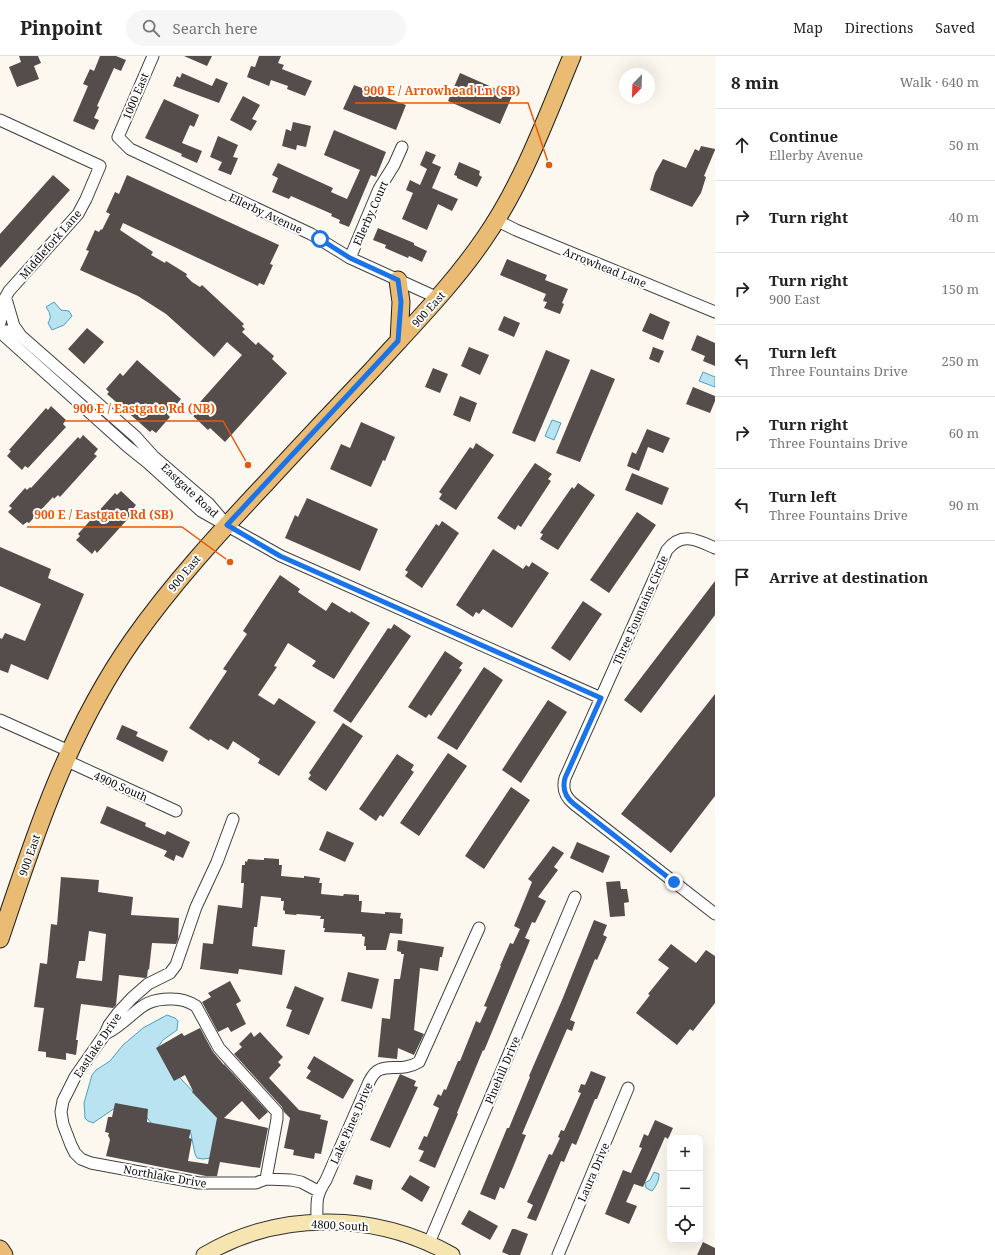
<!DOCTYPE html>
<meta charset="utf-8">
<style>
body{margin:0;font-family:"Noto Serif",serif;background:#f6f6f6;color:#222}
.controls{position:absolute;right:12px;bottom:12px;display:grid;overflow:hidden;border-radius:8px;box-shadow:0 4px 16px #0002}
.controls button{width:36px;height:36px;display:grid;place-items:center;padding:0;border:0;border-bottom:1px solid #e0e0e0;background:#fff;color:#222;font:20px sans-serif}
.compass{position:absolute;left:619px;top:12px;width:36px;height:36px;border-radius:50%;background:#fff;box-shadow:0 4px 16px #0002;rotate:203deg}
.stop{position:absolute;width:12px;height:12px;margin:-9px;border:3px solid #1a73e8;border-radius:50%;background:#fff}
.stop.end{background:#1a73e8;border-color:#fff;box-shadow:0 1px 4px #0008}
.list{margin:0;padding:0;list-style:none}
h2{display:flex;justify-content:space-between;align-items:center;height:52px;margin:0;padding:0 16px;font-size:17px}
h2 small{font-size:13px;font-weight:400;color:#767676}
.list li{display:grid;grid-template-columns:26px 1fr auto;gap:12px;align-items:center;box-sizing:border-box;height:72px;padding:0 16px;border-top:1px solid #e0e0e0}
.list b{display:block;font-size:15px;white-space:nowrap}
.list p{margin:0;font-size:13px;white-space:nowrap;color:#767676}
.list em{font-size:13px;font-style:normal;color:#767676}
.icon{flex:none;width:22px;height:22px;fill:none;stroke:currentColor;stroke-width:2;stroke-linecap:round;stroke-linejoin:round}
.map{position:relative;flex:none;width:715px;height:1199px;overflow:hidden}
header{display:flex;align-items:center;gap:24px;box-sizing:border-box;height:56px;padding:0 20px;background:#fff;border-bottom:1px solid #e0e0e0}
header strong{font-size:19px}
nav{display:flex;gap:22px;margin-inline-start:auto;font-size:14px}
.search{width:280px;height:36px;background:#f6f6f6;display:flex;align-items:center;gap:10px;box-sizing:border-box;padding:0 14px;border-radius:22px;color:#767676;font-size:15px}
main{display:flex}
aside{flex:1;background:#fff}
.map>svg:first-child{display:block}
</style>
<header>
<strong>Pinpoint</strong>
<div class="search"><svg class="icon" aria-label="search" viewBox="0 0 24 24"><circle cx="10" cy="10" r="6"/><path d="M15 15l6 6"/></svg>Search here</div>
<nav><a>Map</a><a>Directions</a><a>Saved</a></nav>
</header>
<main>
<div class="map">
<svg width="715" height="1199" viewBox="0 0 715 1199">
<rect width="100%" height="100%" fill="#fdf8ef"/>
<path fill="#b9e3f0" stroke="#47a1bf" d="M54,246L61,254L69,255L72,260L64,269L52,274L48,267C52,261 50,257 46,251Z
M703,316L715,321V331L699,325Z
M552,364L561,367L554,384L545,380Z
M167,959L175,962L178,965L177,974L163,984L158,991L181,1023L218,1062L211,1102L203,1103L197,1102L195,1098L191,1078L190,1076L152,1068L144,1058L118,1050L93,1067L88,1065L85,1062L84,1047L92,1019L96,1014L110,1005L123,989L143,972Z
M654,1116L659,1118C659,1125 656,1130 652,1135L646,1132L645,1127L650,1124Z"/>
<path fill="#554d4b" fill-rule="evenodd" d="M19,0H38L41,7L34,10L39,23L17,31L9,11L21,6Z
M100,0H116L126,4L121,15L114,12L97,50L99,51L94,62L99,64L94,74L73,65L88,30L83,28L90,13L94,15Z
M184,0H212L207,10Z
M259,0H281L278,7L284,9L282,13L312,25L305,40L287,33L288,30L271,24L269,30L247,21L251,10L255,11Z
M182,17L212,30L216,22L228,27L219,47L173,30L177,20L180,22Z
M460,17L512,40L500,68L448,45Z
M354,29L406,49L396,74L343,53Z
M243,40L260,49L252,63L257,65L251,75L230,64Z
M164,43L199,59L194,71L190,69L182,87L202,95L197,107L181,100L182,98L145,82Z
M293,66L311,70L306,91L297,89L296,94L282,90L286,73L291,75Z
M334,74L386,96L376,121L371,119L349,171L339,167L340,164L331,160L332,158L291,140L289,143L272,136L278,122L272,119L278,107L333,132L331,136L347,143L360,114L324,99Z
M218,80L238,89L233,101L238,102L231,119L218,114L222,106L210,101Z
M701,90L715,93V94L704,120L706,121L701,137L692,151L650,134L655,117L663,103L686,112L695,93L699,95Z
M426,95L436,99L432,107L441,111L432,132L458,143L452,155L438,148L427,174L402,163L413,137L406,134L410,124L420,129L427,113L420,109Z
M459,106L480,115L479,119L482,121L477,131L457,122V120L454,119Z
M53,119L70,134L0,212V178Z
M127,119L279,189L270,208L273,209L264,229L259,227L258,230L123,167L120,174L153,196L151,199L165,207L166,205L187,218L186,220L192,226L200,231L202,229L244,268L242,270L245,273L242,276L256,289L258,286L274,300L272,303L287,317L225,386L210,372L208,374L192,359L195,356L193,354L242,299L227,286L214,301L166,258L138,240L80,214L89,195L86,194L95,174L99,176L101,173L102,174L110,158L106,156L115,136L119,138Z
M378,172L414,187V189L427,195L422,206L409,200L408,202L385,192L386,189L373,184Z
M507,203L547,219L545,224L568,233L562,247L564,248L560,258L544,252L547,246L543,245L546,238L500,219Z
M650,257L670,266L663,284L642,275Z
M504,260L520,267L514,281L498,274Z
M87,272L104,286L84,308L68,293Z
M697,279L715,287V310L703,305L705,300L691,294Z
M469,291L489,299L480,319L461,310Z
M653,291L664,295L659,307L649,303Z
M546,294L570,304L535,386L512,377Z
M137,304L181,343L168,359L170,361L156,377L152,374L150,376L107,338L109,336L106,333L120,317L123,320Z
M433,312L448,318L440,337L425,331Z
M591,313L615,323L580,406L556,397Z
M693,331L715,340V345L710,357L686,348Z
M460,340L477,347L470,366L453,359Z
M51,350L66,364L63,368L66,371L28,412L25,410L22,414L7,400L11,395L9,394L46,352L48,354Z
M361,366L395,381L385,405L383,404L371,431L330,413L341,388L350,392Z
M647,373L670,382L663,397L648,391L639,415L627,410L632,396L636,398Z
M83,379L98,393L94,398L97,400L60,441L58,439L54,443L53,441L29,467L27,466L23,469L8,456L12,452L9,450L25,432L27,434L30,431L31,432L78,381L80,383Z
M476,387L494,399L456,454L439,443L442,438L439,436L470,391L473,393Z
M535,407L552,418L548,423L551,425L521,471L518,469L515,474L497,462Z
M632,417L669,432L662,449L625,434Z
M578,427L595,439L558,494L540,483L543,478L540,477L572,431L574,433Z
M121,435L136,449L133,453L135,455L97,497L95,494L92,498L76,484L80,480L78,478L115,437L117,439Z
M307,442L378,473L360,515L285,482L295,459L298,461Z
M637,456L656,469L609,537L590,524Z
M442,465L459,477L422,532L405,520L408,516L405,514L436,468L439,470Z
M0,491L51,513L48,522L84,538L48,624L11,608L8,617L0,614V582L2,583L5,577L25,585L41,548L0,530Z
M493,493L523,513L526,509L529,511L532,506L549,517L512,572L483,553L479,558L476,556L473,561L456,549Z
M280,519L300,533L298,536L326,555L332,546L350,557L351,555L370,567L334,623L312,610L316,605L288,587L274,610L277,611L258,639L274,649L279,642L316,666L279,720L258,707L260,703L233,685L228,694L210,683L209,685L189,672L227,615L223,613L247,578L243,575Z
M715,525V559L641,657L624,644Z
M583,545L602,558L570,605L551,592Z
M394,568L411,580L351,667L333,655L388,572L391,573Z
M445,595L463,607L459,612L462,614L431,660L429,658L426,662L408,651Z
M484,611L503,624L457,694L437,682Z
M715,638V740L671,797L621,758Z
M548,644L567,656L521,727L502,714Z
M343,667L363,680L326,735L308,723L311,719L309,717Z
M122,669L138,676L136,680L168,695L163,706L116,683Z
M448,697L467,710L419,780L400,767Z
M397,698L414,709L411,714L414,716L383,761L380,759L376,765L359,753Z
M511,731L530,744L484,813L465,800Z
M107,750L146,767L145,770L165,779L167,775L190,786L183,802L176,799L174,805L164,800L167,795L100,767Z
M327,775L354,787L345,806L319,794Z
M577,786L610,800L603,817L570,802Z
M553,790L564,797L554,811L558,814L538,841L546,845L535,867L532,866L525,882L530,884L484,995L483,994L457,1057L458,1058L435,1112L419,1105L424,1095L418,1093L424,1080L427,1081L439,1052L433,1049L438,1038L441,1040L444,1033L446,1034L458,1005H460L476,965L480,967L487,951L484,950L501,910H500L510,887L513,888L520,873L514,870L532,826L528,823Z
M264,802L279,803V809H282L281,820L304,822V820L320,822L319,827H322L321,838L343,840L344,838L359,839V845H362L361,856L385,858V856L401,857L400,862L403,863L402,878L390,877L386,894H366V890H364L365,881L362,880V878L324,876L325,872H323L324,863H320L321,860L297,858L296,859L285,858V855L283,854L284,845H281V842L261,840L257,871H254L252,890L285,894L282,919L239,913L238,918L200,913L203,887L213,888L218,849L242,852L244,827H241L242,809H245V805L247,806L248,803L264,804Z
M61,821L99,824L98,836L133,841L131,859L179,862L178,883L176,888L152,887L149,914L148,913L147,921L145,922L119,919L116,949L113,952L81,948L76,984H78L76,999L66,997V1004L46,1001V996L38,995L44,952L34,951L40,907L47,908L51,868L57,869ZM89,875L106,878L102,925L76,922L79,905H85Z
M620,825L621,833H627L629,846L624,847L625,860L610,861L606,826Z
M594,864L607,869L603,879L607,881L597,904L595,903L570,964L575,966L572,975L567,973L522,1078L526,1079L514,1109L504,1133L500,1131L495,1144L480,1138L507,1072H509L530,1021L529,1020L562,944Z
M398,884L444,891L442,901H440L438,915L420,912L414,974L424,978L414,999L398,992L397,1003L378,1001L382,962L390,963L394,923H400L404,898H401V896L397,895Z
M671,888L696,907L706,894L715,900V947L693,975L690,973L677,989L636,957L650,939L648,938L669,912L658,904Z
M348,916L379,923L372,953L341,945Z
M230,925L241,945L236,948L246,968L231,976L228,971L218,976L202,946L211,941L208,937Z
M295,930L324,942L309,979L286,970L292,954L286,952Z
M200,972L213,996L224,1009V1008L268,1056L259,1064L242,1045L224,1062L268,1072L260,1112L220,1106L217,1120H206L106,1100L110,1084L109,1081L108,1080L109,1077L105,1076L108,1061H112L115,1047L148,1053L147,1066L191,1074L189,1082L192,1083L188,1105L208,1108L217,1062L192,1036L193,1035L185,1019L174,1025L156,992L182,977L184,980Z
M251,976L254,981L260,976L283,1001L278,1006L281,1009L269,1022L299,1054L321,1059L320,1063L328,1065L321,1098L315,1097L314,1103L293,1099L294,1094L284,1092L290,1062L284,1056L282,1051L234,998L242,991L239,988Z
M314,1000L354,1024L343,1043L306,1022L311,1015L307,1012Z
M591,1015L606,1021L597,1043H595L576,1089L572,1087L564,1106L561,1105L536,1165L527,1162L533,1149L527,1146L549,1098L552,1099L560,1082L558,1081L561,1074L564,1075L581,1037L578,1036L581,1028L585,1029Z
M400,1018L416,1025L414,1030L418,1031L390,1092L370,1084Z
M655,1064L673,1072L668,1083L665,1081L643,1131L634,1128L626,1146L637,1150L629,1168L605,1158L623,1114L631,1117L642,1092L639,1091L644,1078L648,1080Z
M356,1119L373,1124L371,1134L353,1128Z
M410,1119L430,1131L422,1146L401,1133Z
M469,1154L498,1170L490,1184L461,1168Z
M512,1173H515L528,1178L520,1199H509L502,1196Z
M703,1186L715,1192V1199H697Z"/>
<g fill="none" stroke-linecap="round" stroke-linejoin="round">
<g stroke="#404040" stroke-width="13">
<path id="street" d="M153,0L118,81L130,93L311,178L350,202L438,242
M0,64L100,110L86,143L78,158L9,235L5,242L0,267
M496,164L516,174L715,256
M350,202L379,133L394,109L402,91
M6,243L14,270L21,280
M0,275H10L21,280L136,381L154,401L209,448L221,462
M0,276L128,391L148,407L201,455L281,500L601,642
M715,492C697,484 682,475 667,494L565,722C562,733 565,741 574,748L715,858
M0,664L69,695
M65,704L176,755
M233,763L217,806L196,851L176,909L170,917L148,928L132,942L118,957L109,969L105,978L75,1021L63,1045L61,1056L63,1068L71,1089L75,1097L81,1103L91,1107L199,1127H256L266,1123L291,1124L301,1126L318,1135
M105,978C109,976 114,973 118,970C139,955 143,942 173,943C182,943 188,945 196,950L219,992L277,1056V1063L266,1123
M317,1166C317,1146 315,1141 326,1124L369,1026C371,1022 374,1016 379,1014C391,1008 402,1016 419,1006L479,872
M429,1187L575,841
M558,1199L628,1032"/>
</g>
<g stroke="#2f2f2f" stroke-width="17">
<path id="secondary" d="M204,1199C280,1154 376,1156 452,1199"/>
</g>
<g stroke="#1e1e1e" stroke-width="19">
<path id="primary" d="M398,224L401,246L399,285
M0,883C35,778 68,677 132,585C172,528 219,477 267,426C302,388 337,351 373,313C411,271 452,230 484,183C523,127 546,62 572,0
M0,1193L4,1199"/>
</g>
<use href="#street" stroke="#fff" stroke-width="11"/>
<use href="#secondary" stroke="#f7e5b1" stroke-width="15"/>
<use href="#primary" stroke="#eabb72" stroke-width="17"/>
</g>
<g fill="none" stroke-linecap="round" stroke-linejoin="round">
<path stroke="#1a73e8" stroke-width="5" d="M320,183L350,202L398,224L401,246L398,285L227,469L280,500L601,642L565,722C562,733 565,741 574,748L674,826"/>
</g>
<g text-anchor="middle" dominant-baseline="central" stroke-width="4" stroke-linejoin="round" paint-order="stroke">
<g font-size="11" fill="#0d0d0d" stroke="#fff">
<text transform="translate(135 40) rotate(-67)">1000 East</text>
<text transform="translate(266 157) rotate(25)">Ellerby Avenue</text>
<text transform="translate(370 157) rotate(-66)">Ellerby Court</text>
<text transform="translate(50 188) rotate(-49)">Middlefork Lane</text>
<text transform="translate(605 211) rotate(22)">Arrowhead Lane</text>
<text transform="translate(428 253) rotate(-48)">900 East</text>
<text transform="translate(190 434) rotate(43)">Eastgate Road</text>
<text transform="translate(184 517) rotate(-50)">900 East</text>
<text transform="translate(640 554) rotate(-66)">Three Fountains Circle</text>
<text transform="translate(121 730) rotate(24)">4900 South</text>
<text transform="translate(29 799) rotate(-71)">900 East</text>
<text transform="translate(97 989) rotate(-56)">Eastlake Drive</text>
<text transform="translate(502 1014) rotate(-67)">Pinehill Drive</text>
<text transform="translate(351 1067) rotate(-66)">Lake Pines Drive</text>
<text transform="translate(593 1116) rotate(-67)">Laura Drive</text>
<text transform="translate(165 1120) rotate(10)">Northlake Drive</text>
<text transform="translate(340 1169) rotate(3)">4800 South</text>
</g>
</g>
<path fill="none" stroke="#e8590c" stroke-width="1.5" d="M549 109L528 47H355M248 409L223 365H65M230 506L182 471H27"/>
<g fill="#e8590c" stroke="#fff" stroke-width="1.5">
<circle cx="549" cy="109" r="4"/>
<circle cx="248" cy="409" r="4"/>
<circle cx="230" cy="506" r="4"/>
</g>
<g font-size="12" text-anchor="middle" font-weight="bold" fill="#e8590c" stroke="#fff" stroke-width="4" stroke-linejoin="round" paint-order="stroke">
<text x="442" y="39">900 E / Arrowhead Ln (SB)</text>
<text x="144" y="357">900 E / Eastgate Rd (NB)</text>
<text x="104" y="463">900 E / Eastgate Rd (SB)</text>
</g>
</svg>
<div class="controls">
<button>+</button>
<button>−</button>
<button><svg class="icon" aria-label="locate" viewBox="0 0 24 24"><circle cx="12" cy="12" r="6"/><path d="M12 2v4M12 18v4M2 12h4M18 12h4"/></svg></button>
</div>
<svg class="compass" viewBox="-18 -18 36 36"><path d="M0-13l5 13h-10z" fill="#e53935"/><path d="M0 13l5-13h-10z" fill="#767676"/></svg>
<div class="stop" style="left:320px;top:183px"></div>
<div class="stop end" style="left:674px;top:826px"></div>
</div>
<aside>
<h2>8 min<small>Walk · 640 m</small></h2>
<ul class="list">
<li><svg class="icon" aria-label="ahead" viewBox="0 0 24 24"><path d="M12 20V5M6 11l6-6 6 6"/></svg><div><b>Continue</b><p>Ellerby Avenue</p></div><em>50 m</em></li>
<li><svg class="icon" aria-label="right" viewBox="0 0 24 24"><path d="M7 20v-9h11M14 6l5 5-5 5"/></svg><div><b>Turn right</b></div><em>40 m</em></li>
<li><svg class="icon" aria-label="right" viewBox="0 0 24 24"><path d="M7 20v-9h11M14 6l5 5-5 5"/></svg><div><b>Turn right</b><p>900 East</p></div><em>150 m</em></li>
<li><svg class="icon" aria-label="left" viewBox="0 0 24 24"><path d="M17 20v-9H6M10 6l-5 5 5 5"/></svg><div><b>Turn left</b><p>Three Fountains Drive</p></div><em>250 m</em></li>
<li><svg class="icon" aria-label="right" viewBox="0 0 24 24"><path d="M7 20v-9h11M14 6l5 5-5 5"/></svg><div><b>Turn right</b><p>Three Fountains Drive</p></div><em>60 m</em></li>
<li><svg class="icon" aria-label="left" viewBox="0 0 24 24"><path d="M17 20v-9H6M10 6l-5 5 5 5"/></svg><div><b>Turn left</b><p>Three Fountains Drive</p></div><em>90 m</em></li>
<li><svg class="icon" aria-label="arrive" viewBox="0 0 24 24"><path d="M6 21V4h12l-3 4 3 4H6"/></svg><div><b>Arrive at destination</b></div></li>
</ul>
</aside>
</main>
